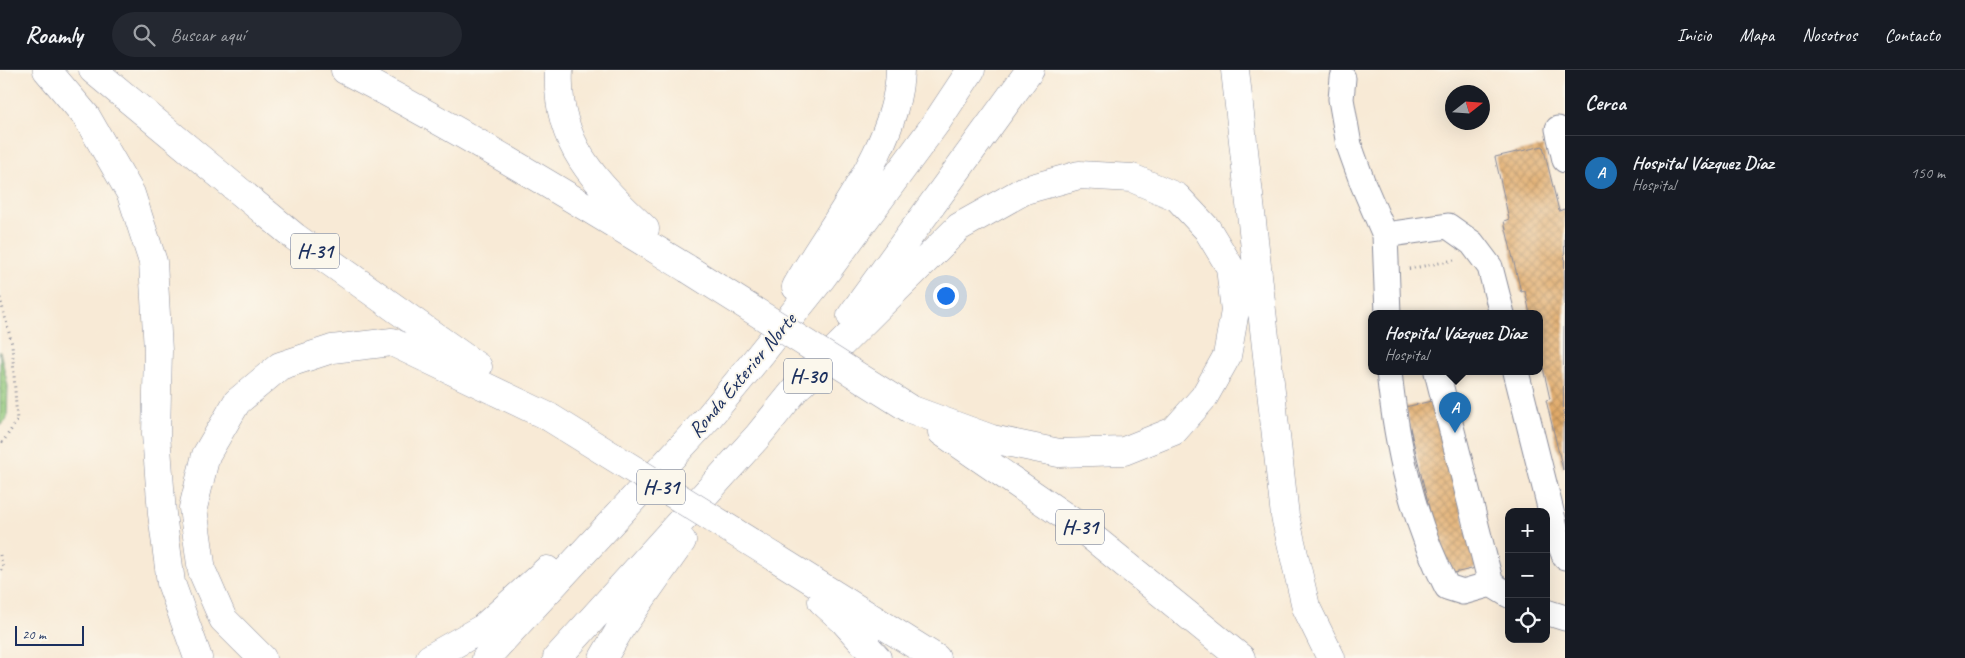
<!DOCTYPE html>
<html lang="es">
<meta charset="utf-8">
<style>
body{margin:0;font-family:Caveat,sans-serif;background:#242831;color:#f1f3f6}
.controls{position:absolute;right:15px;bottom:15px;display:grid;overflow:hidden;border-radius:10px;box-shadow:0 5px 20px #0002}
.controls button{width:45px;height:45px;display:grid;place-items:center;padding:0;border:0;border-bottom:1px solid #363941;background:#171b24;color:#f1f3f6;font:25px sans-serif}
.compass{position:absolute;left:1445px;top:15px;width:45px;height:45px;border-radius:50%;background:#171b24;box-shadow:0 5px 20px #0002;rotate:73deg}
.scale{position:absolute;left:15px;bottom:12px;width:69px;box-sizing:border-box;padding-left:5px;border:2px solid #1b2f5e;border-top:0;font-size:14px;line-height:18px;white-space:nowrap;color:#1b2f5e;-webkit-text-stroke:4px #fbf7ec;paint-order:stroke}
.you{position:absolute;left:945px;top:225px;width:18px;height:18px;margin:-12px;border:4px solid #fff;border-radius:50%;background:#1a73e8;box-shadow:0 0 0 8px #1a73e833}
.badge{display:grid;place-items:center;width:32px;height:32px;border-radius:50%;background:#1f6fb2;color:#fff;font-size:16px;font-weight:700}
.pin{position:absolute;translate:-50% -41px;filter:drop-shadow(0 1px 2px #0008)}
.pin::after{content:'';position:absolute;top:26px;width:18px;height:15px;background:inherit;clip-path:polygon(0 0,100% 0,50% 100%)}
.popup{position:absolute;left:1368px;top:240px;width:175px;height:65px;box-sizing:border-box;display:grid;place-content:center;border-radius:10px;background:#171b24;filter:drop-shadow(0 1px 4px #0005);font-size:16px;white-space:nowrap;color:#9ea1a6}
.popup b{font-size:19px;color:#f1f3f6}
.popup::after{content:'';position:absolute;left:50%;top:100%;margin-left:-10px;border:10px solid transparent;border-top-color:#171b24}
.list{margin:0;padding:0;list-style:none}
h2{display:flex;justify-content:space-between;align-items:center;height:65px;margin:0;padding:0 20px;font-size:21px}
h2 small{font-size:16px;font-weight:400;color:#9ea1a6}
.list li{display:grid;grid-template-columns:32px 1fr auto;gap:15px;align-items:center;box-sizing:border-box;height:75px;padding:0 20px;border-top:1px solid #363941}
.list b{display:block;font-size:19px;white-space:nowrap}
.list p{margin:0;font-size:16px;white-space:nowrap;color:#9ea1a6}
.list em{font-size:16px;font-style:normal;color:#9ea1a6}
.icon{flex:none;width:28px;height:28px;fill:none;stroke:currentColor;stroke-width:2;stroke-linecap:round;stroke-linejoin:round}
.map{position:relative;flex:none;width:1565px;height:588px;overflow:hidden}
header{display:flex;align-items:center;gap:30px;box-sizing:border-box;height:70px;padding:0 25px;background:#171b24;border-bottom:1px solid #363941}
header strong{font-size:24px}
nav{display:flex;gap:28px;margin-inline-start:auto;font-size:18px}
.search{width:350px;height:45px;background:#242831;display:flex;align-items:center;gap:12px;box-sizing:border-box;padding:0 18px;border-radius:28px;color:#9ea1a6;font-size:19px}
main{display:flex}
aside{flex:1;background:#171b24}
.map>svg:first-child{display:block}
</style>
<header>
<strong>Roamly</strong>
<div class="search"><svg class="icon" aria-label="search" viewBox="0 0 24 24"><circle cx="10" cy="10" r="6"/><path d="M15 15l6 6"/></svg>Buscar aquí</div>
<nav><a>Inicio</a><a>Mapa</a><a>Nosotros</a><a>Contacto</a></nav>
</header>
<main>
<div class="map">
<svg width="1565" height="588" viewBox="0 0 1565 588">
<defs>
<pattern id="grass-dots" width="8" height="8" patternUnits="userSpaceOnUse" patternTransform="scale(1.25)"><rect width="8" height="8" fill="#91c77a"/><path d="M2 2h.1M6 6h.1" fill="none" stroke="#76a267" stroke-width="1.8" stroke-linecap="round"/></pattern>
<pattern id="building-cross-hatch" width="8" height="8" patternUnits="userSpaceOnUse" patternTransform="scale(1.25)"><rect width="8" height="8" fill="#e0a967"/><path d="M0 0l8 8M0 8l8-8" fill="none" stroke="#b58a58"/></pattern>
</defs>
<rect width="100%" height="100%" fill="#fbf7ec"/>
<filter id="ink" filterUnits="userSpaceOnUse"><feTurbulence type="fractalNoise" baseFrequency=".02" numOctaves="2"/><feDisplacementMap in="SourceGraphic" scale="10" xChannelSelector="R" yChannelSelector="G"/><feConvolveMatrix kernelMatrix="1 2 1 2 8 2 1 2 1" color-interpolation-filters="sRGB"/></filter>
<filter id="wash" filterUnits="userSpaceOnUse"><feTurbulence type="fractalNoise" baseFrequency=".0096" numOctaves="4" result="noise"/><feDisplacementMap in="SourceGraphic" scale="20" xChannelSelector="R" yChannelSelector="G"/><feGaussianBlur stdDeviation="1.12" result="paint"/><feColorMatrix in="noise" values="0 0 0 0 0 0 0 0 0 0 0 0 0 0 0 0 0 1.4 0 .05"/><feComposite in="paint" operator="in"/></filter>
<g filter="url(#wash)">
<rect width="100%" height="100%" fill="#f8ead6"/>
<path fill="url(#grass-dots)" stroke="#567b6c" d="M0,281L8,316L7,349L0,356Z"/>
<g id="blocks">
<path fill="url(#building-cross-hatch)" d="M1543,76L1559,141L1564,139L1565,142L1563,400L1546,330L1550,329L1539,280V244H1530L1525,221L1521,222L1504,151L1509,149L1495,87Z
M1436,330L1476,498L1445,505L1405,337Z"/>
</g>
</g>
<g filter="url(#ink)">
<use href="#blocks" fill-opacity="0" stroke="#8a8c9a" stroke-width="1"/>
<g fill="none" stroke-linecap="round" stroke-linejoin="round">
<g stroke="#8a8c9a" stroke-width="27">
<path id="minor" d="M1343,8L1341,29L1349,75L1363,114L1385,165L1388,244
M1558,59L1565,90
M1385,165L1448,156L1472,173L1490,197L1502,244
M1389,302C1397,376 1412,450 1447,517L1463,522L1491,514
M1437,302L1491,514L1509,525
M1516,302L1558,469L1565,487
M1546,542L1565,548"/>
</g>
<g stroke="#8a8c9a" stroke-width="29">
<path id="highway" d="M47,0L86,46L131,124L153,192L158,281L156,364L162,444L171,513L198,588
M93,0L295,167L478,297
M345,0C463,61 575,130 688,199
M559,0C555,73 595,112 645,159
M1235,0L1285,446L1306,537L1331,588
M796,217C832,153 898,76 900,0
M851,246L1030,0
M801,314L959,157L1025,120L1079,105L1132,108L1177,127L1207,159L1230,197L1235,241L1227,286L1204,327L1174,361L1124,381L1059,383L992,369L910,339
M942,362L1076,454L1241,588
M773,486L936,588
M822,531L843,550L877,588
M262,588L223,549L202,501L193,438L206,385L237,332L280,296L332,279L392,272L549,347
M430,588L483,558L547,500
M486,588L708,348L755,291L821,209L936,53L971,0
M557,588L757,367L812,299
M603,588L620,559L682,471"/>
</g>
<path stroke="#8a8c9a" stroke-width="3" stroke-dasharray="1 4" stroke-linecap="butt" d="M1409,199L1454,190
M0,228L12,274L17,351L0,376
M0,485L3,497L0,503"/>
<use href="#minor" stroke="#fff" stroke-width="25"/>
<use href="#highway" stroke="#fff" stroke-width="28"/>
<g stroke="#8a8c9a" stroke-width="29" stroke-linecap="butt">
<path id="highway-bridge" d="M688,199L910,339
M549,347L773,486"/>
</g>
<use href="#highway-bridge" stroke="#fff" stroke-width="28"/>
</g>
</g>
<g text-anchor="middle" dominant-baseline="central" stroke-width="4" stroke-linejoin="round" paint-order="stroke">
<g fill="#fbf7ec" stroke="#5e6b89" stroke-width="1">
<rect x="291" y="163.5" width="48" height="35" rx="4"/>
<rect x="784" y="288.5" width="48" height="35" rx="4"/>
<rect x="637" y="399.5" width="48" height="35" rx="4"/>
<rect x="1056" y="439.5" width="48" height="35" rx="4"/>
</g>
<g font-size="20" font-weight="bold" fill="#1b2f5e">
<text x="315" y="181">H-31</text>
<text x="808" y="306">H-30</text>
<text x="661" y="417">H-31</text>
<text x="1080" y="457">H-31</text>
</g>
<g font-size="21" fill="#1b2f5e" stroke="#fbf7ec">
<text transform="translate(742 305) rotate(-50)">Ronda Exterior Norte</text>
</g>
</g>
</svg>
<div class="controls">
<button>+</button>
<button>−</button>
<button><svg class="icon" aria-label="locate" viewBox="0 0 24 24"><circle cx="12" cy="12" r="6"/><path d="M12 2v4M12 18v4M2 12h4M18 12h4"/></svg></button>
</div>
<svg class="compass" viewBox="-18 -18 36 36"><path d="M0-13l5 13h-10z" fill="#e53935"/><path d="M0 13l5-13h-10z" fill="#9ea1a6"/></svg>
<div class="scale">20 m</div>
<div class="you"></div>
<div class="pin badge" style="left:1455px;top:363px">A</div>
<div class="popup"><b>Hospital Vázquez Díaz</b>Hospital</div>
</div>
<aside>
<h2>Cerca<small></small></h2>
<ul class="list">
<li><span class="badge">A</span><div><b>Hospital Vázquez Díaz</b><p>Hospital</p></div><em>150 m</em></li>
</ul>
</aside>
</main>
